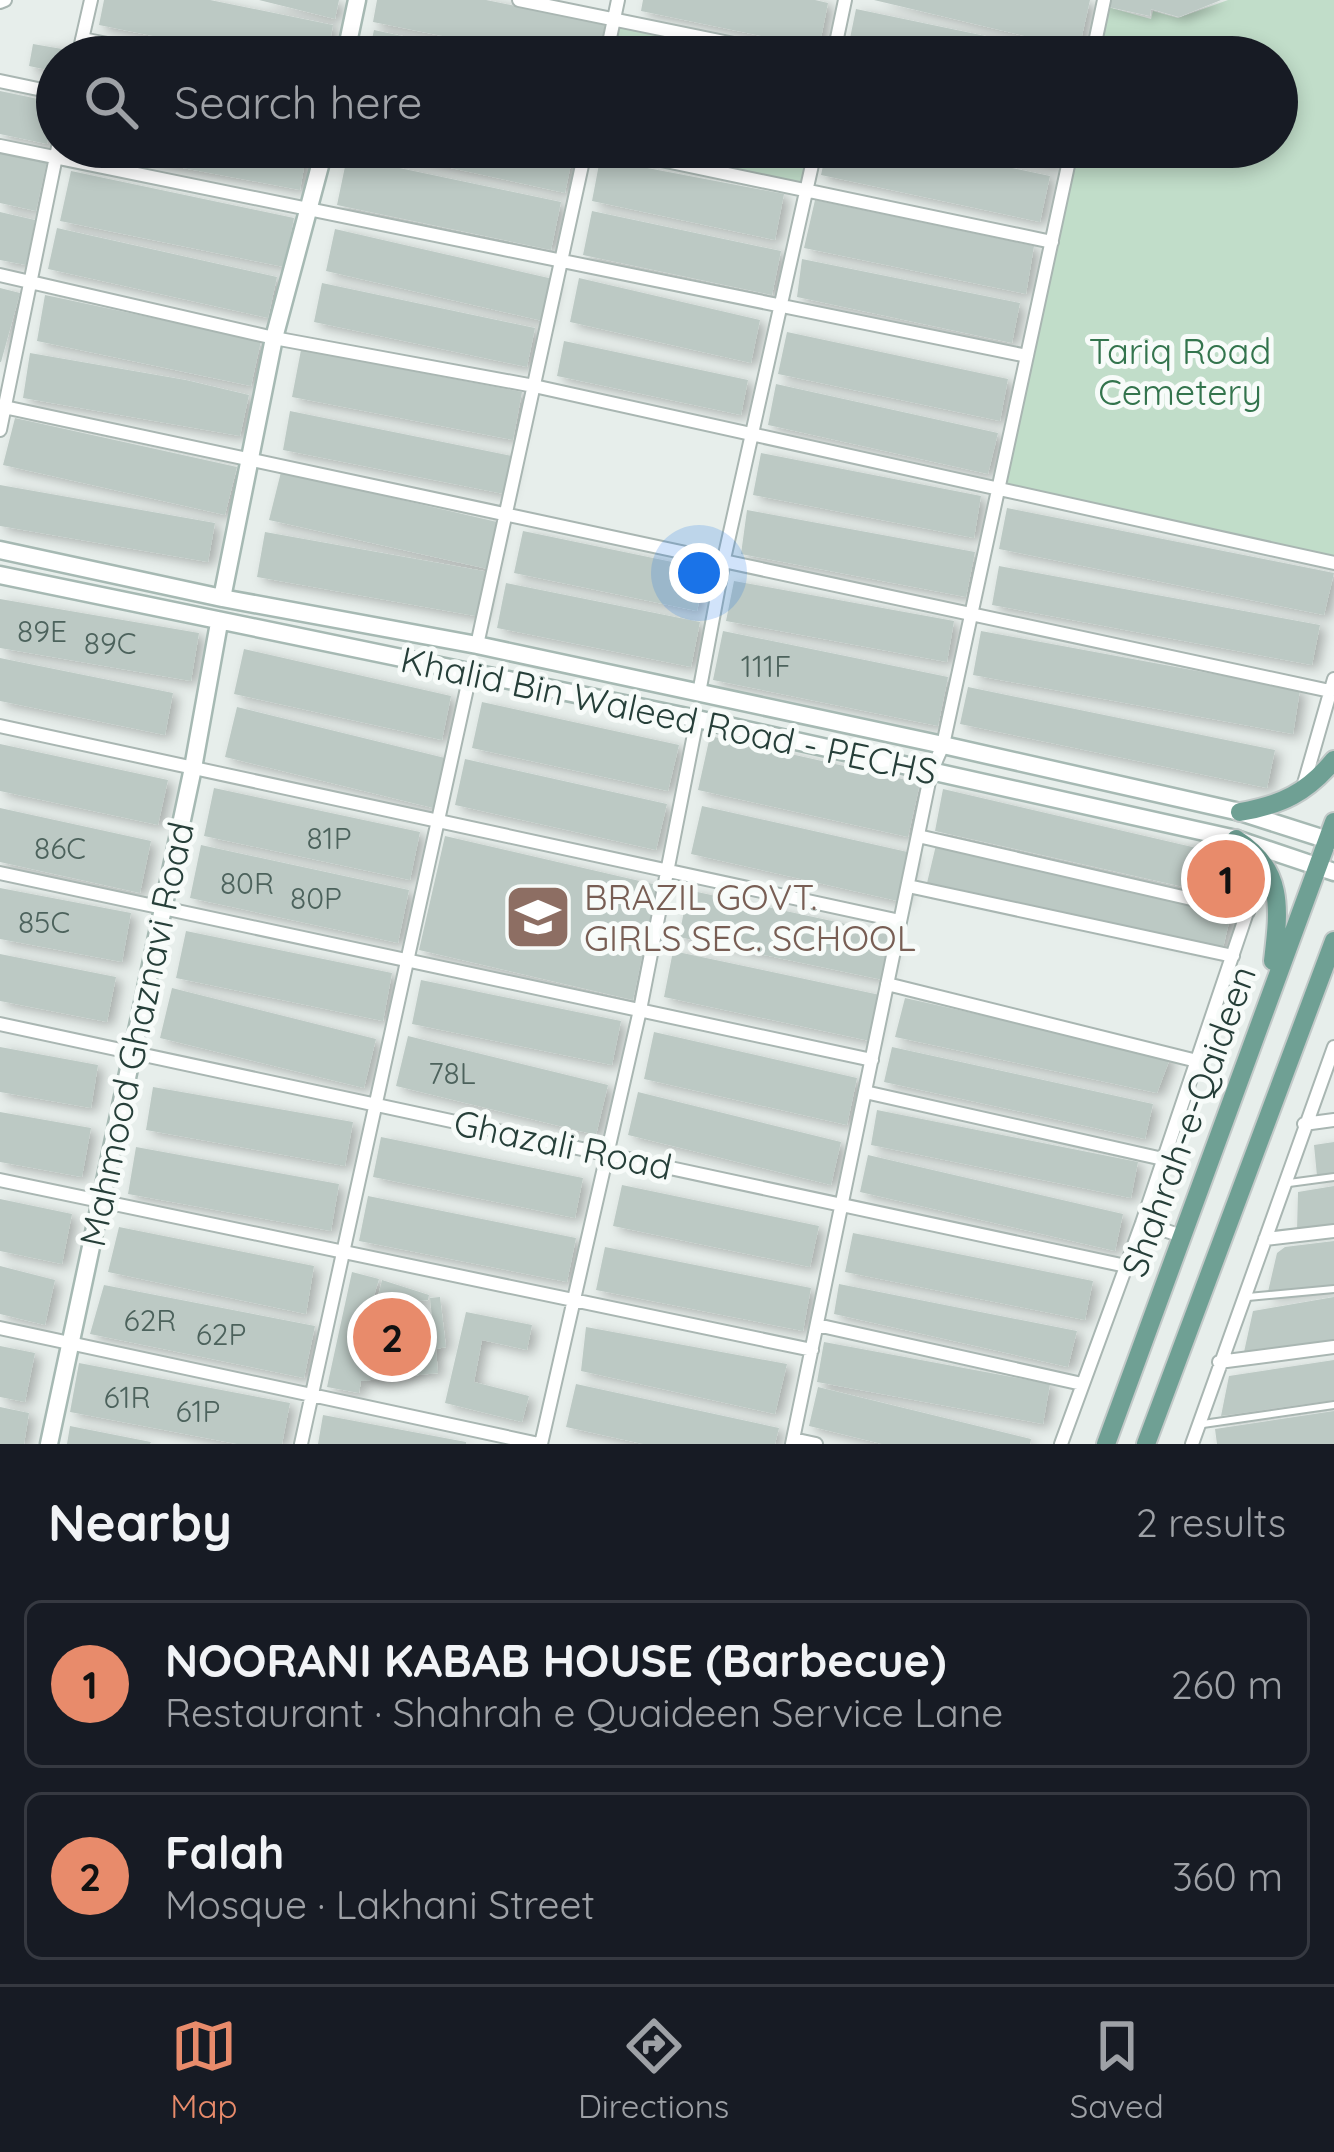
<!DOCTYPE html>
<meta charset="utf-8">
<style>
body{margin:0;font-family:Quicksand,sans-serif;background:#242831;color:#f1f3f6}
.you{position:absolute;left:699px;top:573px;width:42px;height:42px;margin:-30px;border:9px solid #fff;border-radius:50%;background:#1a73e8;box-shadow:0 0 0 18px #1a73e833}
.badge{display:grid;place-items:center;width:78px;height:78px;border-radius:50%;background:#e88b6b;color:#111;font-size:39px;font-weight:700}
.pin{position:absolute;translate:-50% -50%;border:6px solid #fff;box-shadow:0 3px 12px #0006}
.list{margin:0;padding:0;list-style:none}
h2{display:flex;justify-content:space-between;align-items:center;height:156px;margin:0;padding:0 48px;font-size:51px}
h2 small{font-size:39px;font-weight:400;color:#9ea1a6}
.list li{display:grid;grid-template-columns:78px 1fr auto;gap:36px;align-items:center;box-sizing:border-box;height:168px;margin:0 24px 24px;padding:0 24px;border:3px solid #363941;border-radius:18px}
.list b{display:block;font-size:45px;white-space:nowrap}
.list p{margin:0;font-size:39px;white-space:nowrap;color:#9ea1a6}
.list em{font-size:39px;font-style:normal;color:#9ea1a6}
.icon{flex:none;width:66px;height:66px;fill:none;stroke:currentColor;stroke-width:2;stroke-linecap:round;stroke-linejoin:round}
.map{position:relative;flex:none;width:1334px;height:1444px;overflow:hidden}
.search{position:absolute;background:#171b24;box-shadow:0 6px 18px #0003;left:36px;right:36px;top:36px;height:132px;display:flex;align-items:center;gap:30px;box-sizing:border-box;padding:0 42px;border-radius:66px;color:#9ea1a6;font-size:45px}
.sheet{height:540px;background:#171b24}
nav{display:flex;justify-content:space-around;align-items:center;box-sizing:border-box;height:168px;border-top:3px solid #363941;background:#171b24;font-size:33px;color:#9ea1a6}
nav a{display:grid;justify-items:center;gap:6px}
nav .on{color:#e88b6b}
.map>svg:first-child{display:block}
</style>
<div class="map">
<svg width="1334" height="1444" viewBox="0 0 1334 1444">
<defs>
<filter id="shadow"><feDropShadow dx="6" dy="4" stdDeviation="6" flood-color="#0004"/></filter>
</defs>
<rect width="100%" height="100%" fill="#e7eeeb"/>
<path fill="#c1ddc9" d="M1228,0H1334V563L998,489L1073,147H1277V57H1093L1104,6L1151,19L1153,11L1178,18Z
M614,21L798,57H606Z
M599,147H816L808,191Z"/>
<path fill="#bcc9c4" filter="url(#shadow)" d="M104,0H210L333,25L327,57H256L99,25Z
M259,0H339L335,19Z
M377,0H486L605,24L599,57H546L373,22Z
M643,0H815L828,3L819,48L641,11Z
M874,0H1090L1079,49Z
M1100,0H1221L1179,17L1151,9L1150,16L1099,5Z
M856,9L1076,55V57H866L847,53Z
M374,30L492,55V57H368Z
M33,44L68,50L66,57H57V72L29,66Z
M0,91L57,103L47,144L0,134Z
M72,147H283L307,151L300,190Z
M355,147H559L574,150L565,193Z
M827,147H913L1050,176L1040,222L821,175Z
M968,147H1060L1056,167Z
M0,151L47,161L36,211L0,203Z
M347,157L561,202L551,250L337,205Z
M600,159L784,194L775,240L592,201Z
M71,171L294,218L284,267L60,221Z
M815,200L1034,246L1026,294L804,248Z
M592,211L781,251L772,295L583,255Z
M0,212L35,220L26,265L0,260Z
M57,228L277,277L268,318L48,269Z
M335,229L553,279L543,321L326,271Z
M802,259L1020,303L1012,343L797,297Z
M579,278L760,320L751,363L570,322Z
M322,283L535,328L527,367L314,322Z
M0,288L20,293L1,362H0Z
M45,295L261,341L251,386L37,341Z
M787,332L1008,379L1000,421L778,374Z
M564,341L748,380L741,415L557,376Z
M301,350L522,392L513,440L292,397Z
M30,353L186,380L249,395L240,436L23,398Z
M776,384L998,433L988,474L768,425Z
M290,411L512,456L504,494L283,450Z
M15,418L237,467L225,515L3,465Z
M761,453L981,496L974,538L753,495Z
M281,472L497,522L488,569L269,520Z
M0,485L215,523L208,562L0,526Z
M1007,508L1334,573L1324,615L999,549Z
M747,510L975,552L966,597L741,554Z
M523,531L706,569L697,611L514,573Z
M265,532L489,572L481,617L257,577Z
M999,566L1320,625L1312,665L992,605Z
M734,581L954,621L947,662L726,621Z
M506,583L700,622L691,667L497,628Z
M0,599L199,633L191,681L0,648Z
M723,631L948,677L938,726L713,680Z
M981,631L1300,690L1293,734L973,675Z
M244,649L451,696L442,740L234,694Z
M0,658L173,693L165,735L0,701Z
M968,687L1275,750L1267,788L960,724Z
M482,702L679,745L668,791L472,748Z
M237,707L445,758L433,808L225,757Z
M710,736L920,783L908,837L698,790Z
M0,744L168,780L158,825L0,791Z
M465,759L667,804L656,850L455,805Z
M214,788L420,832L410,880L204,836Z
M943,789L1244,859L1237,899L935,831Z
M702,806L912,853L902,902L691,854Z
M0,808L151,841L140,893L0,862Z
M445,836L657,885L633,1000L419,950Z
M201,845L409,890L398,943L190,898Z
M936,845L1231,914L1222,952L927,883Z
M0,888L131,913L122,962L0,939Z
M688,890L892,934L883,980L679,937Z
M186,931L392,973L383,1021L176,978Z
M673,951L880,995L870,1041L664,997Z
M0,954L116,977L107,1022L0,1001Z
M421,980L621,1021L612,1065L412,1024Z
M172,988L376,1039L364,1088L160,1038Z
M905,998L1142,1051L1171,1056L1157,1093L895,1037Z
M654,1032L857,1078L847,1125L644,1079Z
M408,1036L608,1085L596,1135L396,1086Z
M0,1047L98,1065L91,1108L0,1092Z
M892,1047L1153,1104L1145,1139L884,1082Z
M153,1087L353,1122L345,1166L146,1130Z
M638,1092L841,1142L831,1185L628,1135Z
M877,1110L1138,1162L1131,1198L871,1145Z
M0,1112L91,1128L82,1177L0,1162Z
M381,1137L583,1178L575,1218L373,1177Z
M1334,1142V1174L1317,1176L1314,1145Z
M136,1147L339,1184L331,1231L128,1194Z
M868,1155L1123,1214L1115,1251L860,1192Z
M622,1185L819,1226L810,1267L613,1226Z
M1334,1186V1226L1297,1231L1298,1192Z
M368,1196L576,1238L567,1282L359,1241Z
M0,1199L72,1214L62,1264L0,1251Z
M119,1227L314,1266L306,1314L108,1272Z
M853,1233L1093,1281L1085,1320L845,1272Z
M1334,1241V1287L1267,1296L1277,1253L1285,1247Z
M605,1247L811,1288L803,1331L596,1290Z
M0,1266L55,1280L45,1325L0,1314Z
M352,1272L379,1279L371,1306L359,1305L363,1344L434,1338L430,1298L440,1297L446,1347L436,1349L438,1373L361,1381L359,1393L327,1387Z
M382,1280L429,1295L428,1300L376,1305Z
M839,1284L1077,1331L1068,1367L834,1314Z
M104,1285L315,1326L304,1378L90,1334Z
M1334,1297V1340L1244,1352L1253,1311Z
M466,1312L532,1325L527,1350L482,1340L474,1382L529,1396L522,1422L445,1403Z
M586,1327L787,1364L775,1414L581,1371Z
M824,1342L1050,1384L1043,1424L817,1382Z
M0,1346L35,1353L25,1402L0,1397Z
M1334,1360V1400L1221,1416L1229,1376Z
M79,1363L290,1403L282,1444H237L70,1412Z
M576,1384L779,1428L775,1444H643L566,1427Z
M818,1387L1031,1439L1030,1444H882L809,1426Z
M0,1407L29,1413L24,1444H0Z
M1334,1411V1444H1217L1215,1429Z
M323,1415L466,1442V1444H318Z
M70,1426L151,1442L150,1444H67Z"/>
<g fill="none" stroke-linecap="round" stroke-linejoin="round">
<g stroke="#a9b6b2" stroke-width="10">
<path id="lane" d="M1289,1183L1334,1177
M1248,1297L1334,1289
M1203,1424L1334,1405"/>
</g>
<g stroke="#a9b6b2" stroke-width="16">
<path id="street" d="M519,0L798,57
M0,2L5,0
M82,39L174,57
M78,57L91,0
M606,57L618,0
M833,57L845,0
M1092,57L1104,0
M0,81L57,93
M0,146L1027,356
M599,147L1052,242
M0,275L274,338L534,386L1334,563
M0,406C443,504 887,593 1330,691
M0,430L58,147
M477,645L586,147
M699,693L724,559L816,147
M0,726L900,921
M1303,787L1334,679
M918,836L1248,912
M0,873L872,1060
M908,886L1233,956
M887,984L1197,1061
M0,1024L1126,1266
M865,1092L1163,1159
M1304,1124L1334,1120
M0,1180L812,1350
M1142,1223L1182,1236
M1265,1239L1334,1231
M817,1325L1082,1384
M0,1328L539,1444
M1219,1362L1334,1347
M793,1439L816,1444
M301,1444L471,670
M541,1444L640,1010L697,719
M792,1444L931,772L943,745L1072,147
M1061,1444L1142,1223L1264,862
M1192,1444L1334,1047"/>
</g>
<g stroke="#a6b9b3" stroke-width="21">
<path id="secondary" d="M345,57L357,0
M0,550L222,598L477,645L943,745L1240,812L1334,842
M0,575L697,719L1236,839L1334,872
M222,598L274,338L325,147
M49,1444L193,768L219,623"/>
</g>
<g stroke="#c2c9c8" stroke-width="22">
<path id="primary" d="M1240,812C1281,805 1307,793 1334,760
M1236,839C1285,870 1279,910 1273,961
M1106,1444L1334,822
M1146,1444L1334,941"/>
</g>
<use href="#lane" stroke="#fff" stroke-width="6"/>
<use href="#street" stroke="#fff" stroke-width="12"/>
<use href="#secondary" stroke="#fff" stroke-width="16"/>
<use href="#primary" stroke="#6fa094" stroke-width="18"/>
</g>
<defs>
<g id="school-square" transform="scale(3.45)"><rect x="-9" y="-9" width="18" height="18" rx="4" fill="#8d6e63" stroke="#f7fbf9"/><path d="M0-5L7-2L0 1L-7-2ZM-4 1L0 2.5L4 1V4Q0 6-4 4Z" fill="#fff"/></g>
</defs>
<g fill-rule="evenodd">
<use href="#school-square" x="538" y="917"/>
</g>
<g text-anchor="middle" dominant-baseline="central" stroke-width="10" stroke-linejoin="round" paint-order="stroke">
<g font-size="30" fill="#4c625c">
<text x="42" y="631">89E</text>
<text x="110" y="643">89C</text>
<text x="766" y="666">111F</text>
<text x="329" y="838">81P</text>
<text x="60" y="848">86C</text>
<text x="247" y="883">80R</text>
<text x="316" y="898">80P</text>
<text x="44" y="922">85C</text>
<text x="452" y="1073">78L</text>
<text x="150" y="1320">62R</text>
<text x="221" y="1334">62P</text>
<text x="127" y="1397">61R</text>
<text x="198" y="1411">61P</text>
</g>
<g font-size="36" fill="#33744d" stroke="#f7fbf9">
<text x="1180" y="350">Tariq Road<tspan x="1180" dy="41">Cemetery</tspan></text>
</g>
<g font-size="36" fill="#263f39" stroke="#f7fbf9">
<text transform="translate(669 715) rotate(12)">Khalid Bin Waleed Road - PECHS</text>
<text transform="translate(136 1034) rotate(-78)">Mahmood Ghaznavi Road</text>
<text transform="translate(1188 1121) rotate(-70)">Shahrah-e-Qaideen</text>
<text transform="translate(563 1144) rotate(12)">Ghazali Road</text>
</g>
<g font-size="36" fill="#785e54" stroke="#f7fbf9" text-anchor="start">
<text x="584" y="896">BRAZIL GOVT.<tspan x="584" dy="41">GIRLS SEC. SCHOOL</tspan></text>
</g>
</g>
</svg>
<div class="you"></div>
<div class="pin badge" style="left:1226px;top:879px">1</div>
<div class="pin badge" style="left:392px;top:1337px">2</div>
<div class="search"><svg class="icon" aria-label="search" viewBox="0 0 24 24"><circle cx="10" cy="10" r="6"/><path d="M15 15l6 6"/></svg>Search here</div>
</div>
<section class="sheet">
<h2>Nearby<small>2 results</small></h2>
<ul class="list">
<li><span class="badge">1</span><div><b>NOORANI KABAB HOUSE (Barbecue)</b><p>Restaurant · Shahrah e Quaideen Service Lane</p></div><em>260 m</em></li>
<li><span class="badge">2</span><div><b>Falah</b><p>Mosque · Lakhani Street</p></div><em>360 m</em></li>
</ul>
</section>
<nav>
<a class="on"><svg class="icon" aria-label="map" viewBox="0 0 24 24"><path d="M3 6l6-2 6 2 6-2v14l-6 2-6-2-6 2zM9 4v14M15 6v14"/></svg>Map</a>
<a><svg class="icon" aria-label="directions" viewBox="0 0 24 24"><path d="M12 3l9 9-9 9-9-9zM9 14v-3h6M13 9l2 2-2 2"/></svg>Directions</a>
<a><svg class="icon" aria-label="saved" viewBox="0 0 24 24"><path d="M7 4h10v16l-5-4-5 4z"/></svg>Saved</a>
</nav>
